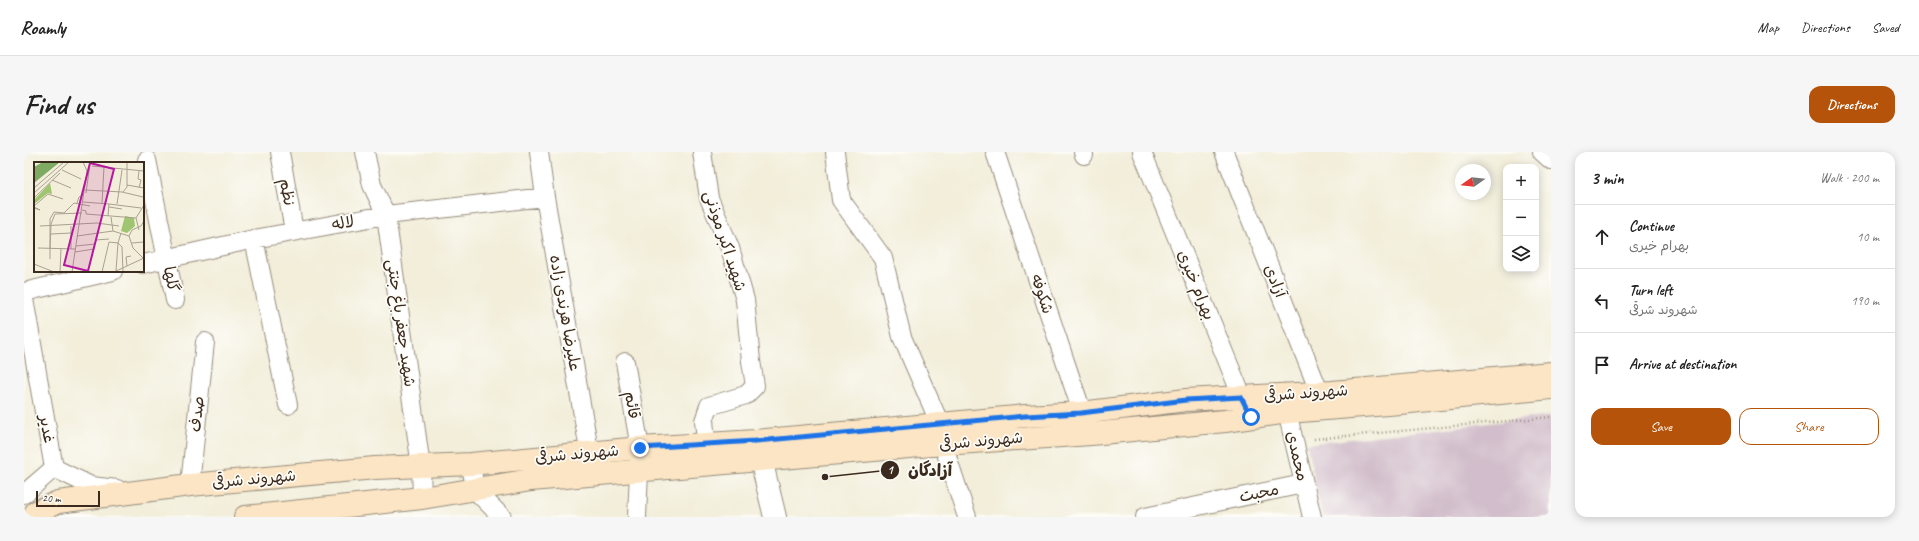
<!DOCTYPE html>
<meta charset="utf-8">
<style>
body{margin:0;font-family:Caveat,"Playpen Sans Arabic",sans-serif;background:#f6f6f6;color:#222}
.controls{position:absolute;right:12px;top:12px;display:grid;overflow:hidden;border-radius:8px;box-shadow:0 2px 10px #0003}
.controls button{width:36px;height:36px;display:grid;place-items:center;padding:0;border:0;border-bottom:1px solid #e0e0e0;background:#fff;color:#222;font:20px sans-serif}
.compass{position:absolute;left:1431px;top:12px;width:36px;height:36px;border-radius:50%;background:#fff;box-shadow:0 2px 10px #0003;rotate:256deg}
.scale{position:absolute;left:12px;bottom:10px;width:64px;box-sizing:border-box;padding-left:4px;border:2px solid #3b2a1e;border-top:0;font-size:11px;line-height:14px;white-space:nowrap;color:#3b2a1e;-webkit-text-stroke:3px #fdfcf7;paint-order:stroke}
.stop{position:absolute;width:12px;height:12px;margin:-9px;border:3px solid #1a73e8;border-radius:50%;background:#fff}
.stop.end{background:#1a73e8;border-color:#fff;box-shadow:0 1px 4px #0008}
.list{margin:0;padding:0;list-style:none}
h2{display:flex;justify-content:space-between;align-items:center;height:52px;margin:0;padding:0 16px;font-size:17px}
h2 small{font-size:13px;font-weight:400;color:#767676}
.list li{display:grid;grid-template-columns:26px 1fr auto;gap:12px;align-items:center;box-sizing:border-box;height:64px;padding:0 16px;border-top:1px solid #e0e0e0}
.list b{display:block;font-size:15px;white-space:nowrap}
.list p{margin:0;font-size:13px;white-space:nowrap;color:#767676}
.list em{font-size:13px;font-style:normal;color:#767676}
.actions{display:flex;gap:8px;padding:12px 16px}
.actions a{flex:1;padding:9px 0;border:1px solid #b45309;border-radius:12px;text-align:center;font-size:14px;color:#b45309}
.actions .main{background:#b45309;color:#fff}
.icon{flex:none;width:22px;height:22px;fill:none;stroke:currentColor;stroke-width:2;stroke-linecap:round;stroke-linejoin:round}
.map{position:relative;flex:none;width:1527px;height:365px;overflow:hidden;border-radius:12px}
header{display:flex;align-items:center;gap:24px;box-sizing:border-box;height:56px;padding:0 20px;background:#fff;border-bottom:1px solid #e0e0e0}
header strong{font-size:19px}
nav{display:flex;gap:22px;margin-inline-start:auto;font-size:14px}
.intro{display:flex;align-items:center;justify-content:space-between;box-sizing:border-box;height:96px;padding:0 24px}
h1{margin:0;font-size:28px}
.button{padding:10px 18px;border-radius:12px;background:#b45309;color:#fff;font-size:14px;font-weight:700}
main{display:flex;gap:24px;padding:0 24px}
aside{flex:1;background:#fff;border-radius:12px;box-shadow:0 2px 10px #0003}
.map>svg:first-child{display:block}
</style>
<header>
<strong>Roamly</strong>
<nav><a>Map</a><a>Directions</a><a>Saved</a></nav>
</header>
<div class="intro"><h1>Find us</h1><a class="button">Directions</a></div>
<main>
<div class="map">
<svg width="1527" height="365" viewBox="0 0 1527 365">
<rect width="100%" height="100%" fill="#fdfcf7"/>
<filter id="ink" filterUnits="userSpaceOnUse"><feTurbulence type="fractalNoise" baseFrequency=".025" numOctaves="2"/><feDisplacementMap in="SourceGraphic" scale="8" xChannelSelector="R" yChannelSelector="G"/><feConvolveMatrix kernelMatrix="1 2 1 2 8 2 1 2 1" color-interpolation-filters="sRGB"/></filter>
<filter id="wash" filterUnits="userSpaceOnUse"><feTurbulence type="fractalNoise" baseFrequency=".012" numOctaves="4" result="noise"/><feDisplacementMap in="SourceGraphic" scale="16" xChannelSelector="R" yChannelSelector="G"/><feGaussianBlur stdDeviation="0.9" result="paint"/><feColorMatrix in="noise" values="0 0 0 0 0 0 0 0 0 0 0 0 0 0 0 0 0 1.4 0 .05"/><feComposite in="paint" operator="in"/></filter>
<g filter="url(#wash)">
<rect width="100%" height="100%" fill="#f2eeda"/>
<path fill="#d1bdcb" d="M1527,264V365H1298L1283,292Z"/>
</g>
<g filter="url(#ink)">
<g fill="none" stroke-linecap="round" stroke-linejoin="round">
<g stroke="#968c7c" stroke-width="20">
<path id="minor" d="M256,0L270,79
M341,0L348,33L362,63L397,315L398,346
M515,0L521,45L568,315
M678,0L685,46L706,96L721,148L727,209L731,234L722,243L685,254L680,269L684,305
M811,0L817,48L859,106L878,185L916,272L919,292L943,365
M971,0L1062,272
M1059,0L1060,3
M1118,0L1223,257
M1200,0L1300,252
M1518,0L1527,8
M123,8L151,148
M230,87L264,253
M119,112L230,87L362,63L521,45
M0,140L89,119
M0,147L30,316
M601,210L616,296L613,365
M1260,247L1288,365
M447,312L451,338L478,365
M30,316L67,334L93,337
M166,333L181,190
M0,342L30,316
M1121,365L1279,332"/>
</g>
<g stroke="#968c7c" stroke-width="24">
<path id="tertiary" d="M733,291L751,365"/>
</g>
<g stroke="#968c7c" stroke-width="24">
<path id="secondary" d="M12,360L34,350L166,333L351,316L447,312L616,296L732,289L1001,264L1057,261L1162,248L1308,240L1527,221
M221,365L398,346L507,328L919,292L1067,282L1201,269L1264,260L1376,251L1527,236"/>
</g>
<path stroke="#968c7c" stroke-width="2.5" stroke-dasharray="1 3" stroke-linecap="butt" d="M1290,287L1527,265"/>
<use href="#minor" stroke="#fff" stroke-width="18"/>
<use href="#tertiary" stroke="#fff" stroke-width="22"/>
<use href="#secondary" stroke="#fce5c4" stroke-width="22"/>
</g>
</g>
<g fill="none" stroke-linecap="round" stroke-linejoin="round" filter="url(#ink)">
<path stroke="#1a73e8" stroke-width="5" d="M616,296L732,289L1001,264L1057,261L1162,248L1217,245L1227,265"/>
</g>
<g text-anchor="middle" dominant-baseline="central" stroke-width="3.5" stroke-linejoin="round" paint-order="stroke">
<g font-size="16" fill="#3b2a1e" stroke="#fdfcf7">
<text transform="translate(263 40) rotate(80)">نظم</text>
<text transform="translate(319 71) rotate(-10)">لاله</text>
<text transform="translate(701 89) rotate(72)">شهید اکبر موذنی</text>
<text transform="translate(147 127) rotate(79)">گلها</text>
<text transform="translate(1251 129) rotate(68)">آزادی</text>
<text transform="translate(1172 133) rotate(68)">بهرام خیری</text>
<text transform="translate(1018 142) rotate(72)">شکوفه</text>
<text transform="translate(541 161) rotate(80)">علیرضا هرندی زاده</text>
<text transform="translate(377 171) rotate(82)">شهید جعفر باغ جنتی</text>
<text transform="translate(1282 241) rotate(-4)">شهروند شرقی</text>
<text transform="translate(608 253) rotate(80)">قائم</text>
<text transform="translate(173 262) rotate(-84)">صدف</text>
<text transform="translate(23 277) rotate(80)">غدیر</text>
<text transform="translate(957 289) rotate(-5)">شهروند شرقی</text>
<text transform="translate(553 302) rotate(-5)">شهروند شرقی</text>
<text transform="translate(1273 304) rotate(77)">محمدی</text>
<text transform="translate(230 327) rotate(-5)">شهروند شرقی</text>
<text transform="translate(1235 341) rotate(-12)">محبت</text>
</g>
</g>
<g transform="translate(10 10)">
<rect width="110" height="110" fill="#f2eeda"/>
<path d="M16,21L18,32L14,31L0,42V38ZM91,54L100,56L101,64L93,71L87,69Z" fill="#9fc570"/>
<path d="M9,0H26L0,21V5Z" fill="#7faa62"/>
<path fill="none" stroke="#a9a08f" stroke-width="1" d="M58,4L110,9M28,8L47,17M105,9L104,17L107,18L105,26M18,18L37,26M93,23L110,26M0,26L30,0M51,28L88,30L109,35M89,30L93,25V0M0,31L35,0M52,31L56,2M0,36L26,11M49,40L75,42M43,41L45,35L50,32M68,41L70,5M83,42L88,8M0,44L14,32L29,37M0,45L6,48L0,46M75,45L88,47M48,48L52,49V52L102,56M30,51L40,41L56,44M74,54L75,42L107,46M77,55L79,69M6,64L63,61L85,64M105,68L102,56L110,43M17,72L37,71M43,74L79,69L95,74L98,68L107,64L110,59M95,74L99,86L109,96M62,78L75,77M84,81L88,85L89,110M98,81L110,80M42,84L61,82M4,86L42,87M16,87L17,62L21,52L48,51M37,87V64M41,90L60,87M16,97V57L20,50L30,51M0,102L20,110M93,104L92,95L97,94M82,109L84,81M26,110L27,87M38,110L53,9L49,0M68,110L75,80L84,81L87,71M80,110L110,96"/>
<path fill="#b5179e" fill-opacity="0.15" stroke="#b5179e" stroke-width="2" d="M56,1L80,7L54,109L30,103Z"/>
<rect width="110" height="110" fill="none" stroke="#3b2a1e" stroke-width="2"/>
</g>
<path fill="none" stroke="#3b2a1e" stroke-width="1.5" d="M801 325L866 318"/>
<g fill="#3b2a1e" stroke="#fdfcf7" stroke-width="1.5">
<circle cx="801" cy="325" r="4"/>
<circle cx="866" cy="318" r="10"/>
</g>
<g font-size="12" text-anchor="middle" font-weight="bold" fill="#fff">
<text x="866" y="322">1</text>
</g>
<g font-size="17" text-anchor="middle" font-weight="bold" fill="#3b2a1e" stroke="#fdfcf7" stroke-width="3.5" stroke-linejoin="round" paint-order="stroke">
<text x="906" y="324">آزادگان</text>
</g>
</svg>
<div class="controls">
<button>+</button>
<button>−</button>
<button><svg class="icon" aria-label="layers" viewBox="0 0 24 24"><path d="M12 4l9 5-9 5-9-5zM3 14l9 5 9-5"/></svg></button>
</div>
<svg class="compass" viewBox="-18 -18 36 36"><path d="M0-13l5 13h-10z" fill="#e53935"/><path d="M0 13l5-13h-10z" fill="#767676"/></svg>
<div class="scale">20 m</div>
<div class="stop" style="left:1227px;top:265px"></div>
<div class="stop end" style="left:616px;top:296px"></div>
</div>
<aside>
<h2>3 min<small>Walk · 200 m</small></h2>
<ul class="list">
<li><svg class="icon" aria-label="ahead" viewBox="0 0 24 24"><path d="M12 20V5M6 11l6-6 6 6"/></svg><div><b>Continue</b><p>بهرام خیری</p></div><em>10 m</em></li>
<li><svg class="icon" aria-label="left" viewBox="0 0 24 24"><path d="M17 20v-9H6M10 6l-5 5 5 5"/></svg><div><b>Turn left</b><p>شهروند شرقی</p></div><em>190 m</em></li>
<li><svg class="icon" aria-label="arrive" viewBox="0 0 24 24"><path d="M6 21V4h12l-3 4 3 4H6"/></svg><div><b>Arrive at destination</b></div></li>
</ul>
<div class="actions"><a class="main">Save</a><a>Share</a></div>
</aside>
</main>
